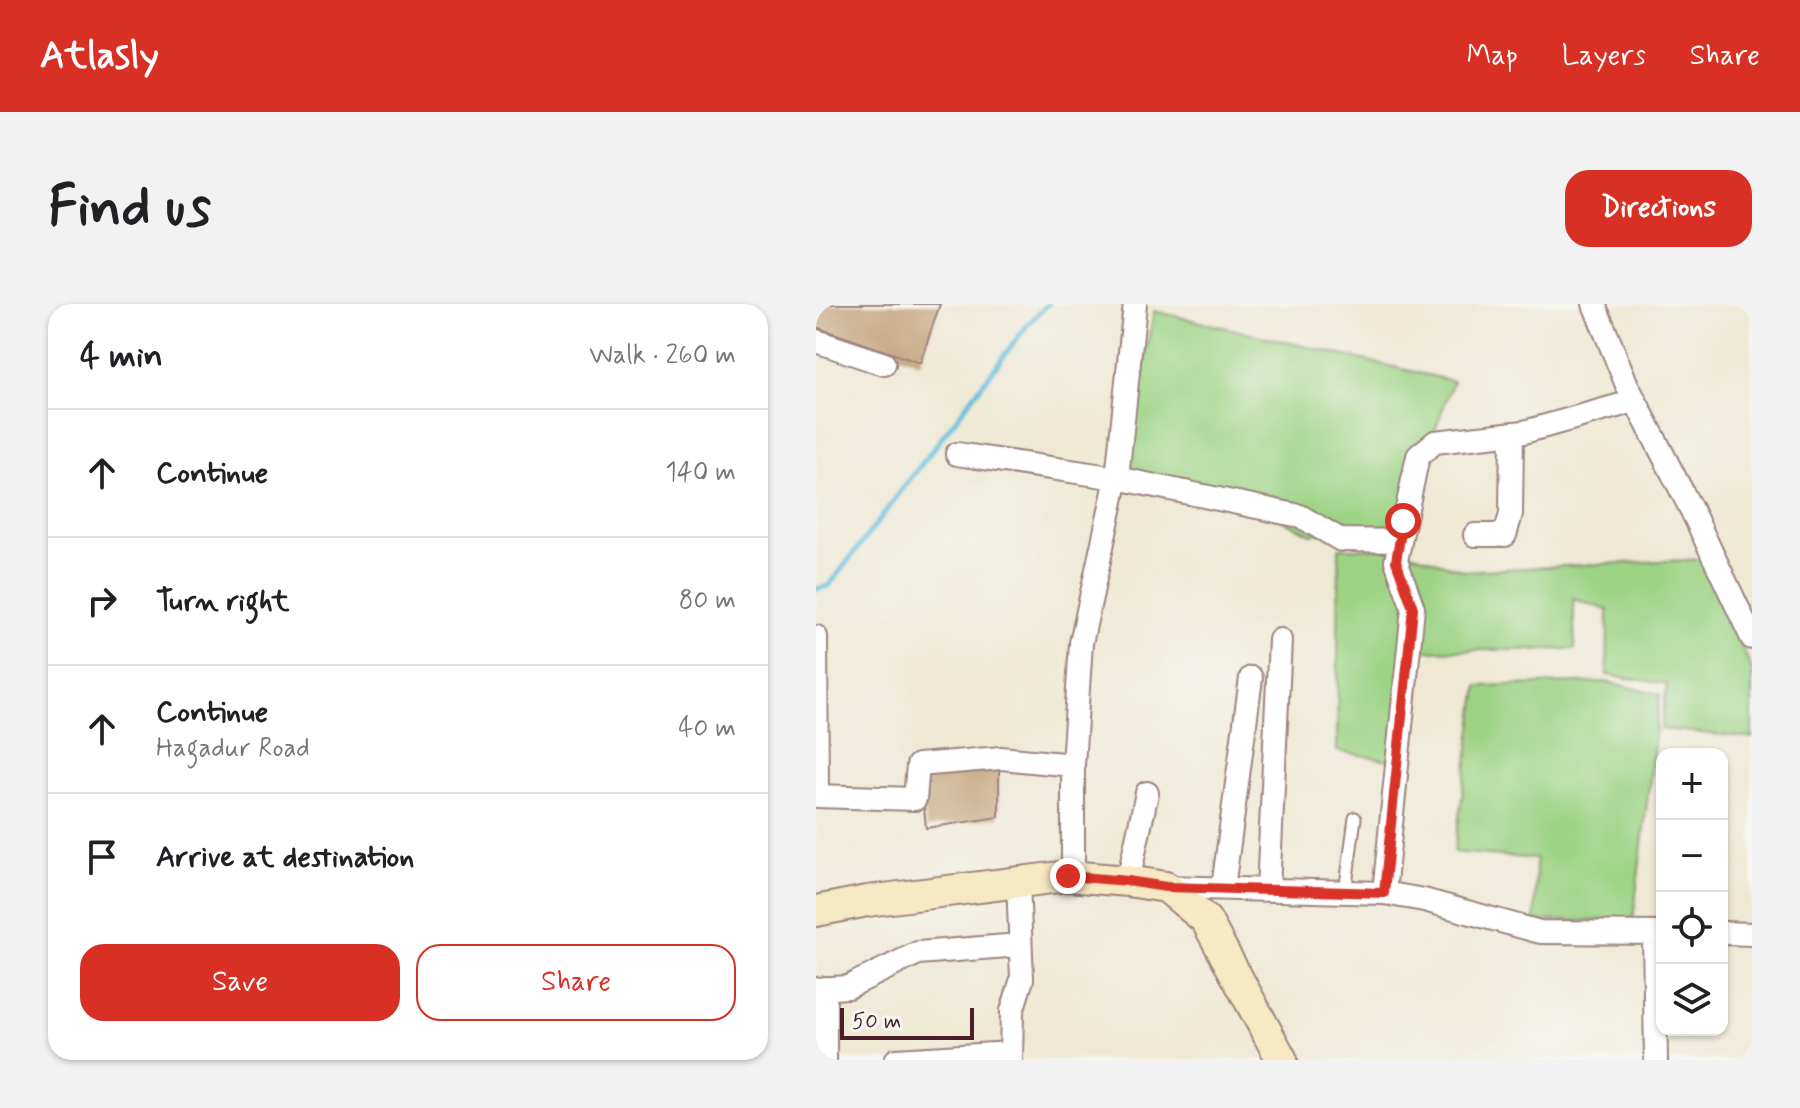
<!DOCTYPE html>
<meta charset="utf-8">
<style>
body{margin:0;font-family:Mynerve,sans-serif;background:#f2f2f2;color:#202124}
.controls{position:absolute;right:24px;bottom:24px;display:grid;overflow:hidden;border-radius:16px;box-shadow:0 2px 6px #0004}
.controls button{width:72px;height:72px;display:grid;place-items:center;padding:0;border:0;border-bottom:2px solid #e0e0e0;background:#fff;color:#202124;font:40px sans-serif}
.scale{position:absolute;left:24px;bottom:20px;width:134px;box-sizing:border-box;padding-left:8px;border:4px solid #4a1f2b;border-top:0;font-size:22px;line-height:28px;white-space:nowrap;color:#4a1f2b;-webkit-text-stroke:6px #f6f6f2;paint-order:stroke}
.stop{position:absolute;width:24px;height:24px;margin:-18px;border:6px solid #d93025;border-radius:50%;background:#fff}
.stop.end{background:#d93025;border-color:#fff;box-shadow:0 2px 8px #0008}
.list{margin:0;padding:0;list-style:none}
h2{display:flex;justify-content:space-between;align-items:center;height:104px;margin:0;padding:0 32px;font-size:34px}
h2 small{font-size:26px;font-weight:400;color:#757577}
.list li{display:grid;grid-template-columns:52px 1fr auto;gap:24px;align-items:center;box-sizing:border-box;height:128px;padding:0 32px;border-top:2px solid #e0e0e0}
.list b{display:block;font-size:30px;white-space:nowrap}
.list p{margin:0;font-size:26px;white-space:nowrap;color:#757577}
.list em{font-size:26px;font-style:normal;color:#757577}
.actions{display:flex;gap:16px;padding:24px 32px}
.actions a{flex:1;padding:18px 0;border:2px solid #d93025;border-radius:24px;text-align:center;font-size:28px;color:#d93025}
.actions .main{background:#d93025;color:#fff}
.icon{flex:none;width:44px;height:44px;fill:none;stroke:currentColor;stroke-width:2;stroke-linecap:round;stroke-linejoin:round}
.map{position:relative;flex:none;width:936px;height:756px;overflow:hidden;border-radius:24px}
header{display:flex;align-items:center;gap:48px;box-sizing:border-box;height:112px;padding:0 40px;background:#d93025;color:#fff}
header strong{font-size:38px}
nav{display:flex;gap:44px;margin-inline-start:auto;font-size:28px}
.intro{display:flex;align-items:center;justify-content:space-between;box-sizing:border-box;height:192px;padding:0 48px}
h1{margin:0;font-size:56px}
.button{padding:20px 36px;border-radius:24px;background:#d93025;color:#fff;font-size:28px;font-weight:700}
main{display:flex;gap:48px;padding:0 48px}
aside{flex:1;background:#fff;border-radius:24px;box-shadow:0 2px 6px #0004}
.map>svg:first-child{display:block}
</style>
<header>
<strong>Atlasly</strong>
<nav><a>Map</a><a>Layers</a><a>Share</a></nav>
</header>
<div class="intro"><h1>Find us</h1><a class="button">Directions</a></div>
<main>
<aside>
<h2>4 min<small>Walk · 260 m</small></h2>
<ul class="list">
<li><svg class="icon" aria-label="ahead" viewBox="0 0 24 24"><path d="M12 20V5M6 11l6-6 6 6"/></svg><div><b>Continue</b></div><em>140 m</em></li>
<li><svg class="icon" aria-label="right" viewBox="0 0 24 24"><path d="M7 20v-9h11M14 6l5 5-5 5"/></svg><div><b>Turn right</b></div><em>80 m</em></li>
<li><svg class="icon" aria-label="ahead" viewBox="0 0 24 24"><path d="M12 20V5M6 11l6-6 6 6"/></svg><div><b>Continue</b><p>Hagadur Road</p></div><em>40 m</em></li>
<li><svg class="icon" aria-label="arrive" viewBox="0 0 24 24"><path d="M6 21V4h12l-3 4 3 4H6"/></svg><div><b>Arrive at destination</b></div></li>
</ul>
<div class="actions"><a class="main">Save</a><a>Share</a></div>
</aside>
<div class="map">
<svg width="936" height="756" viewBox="0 0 936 756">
<rect width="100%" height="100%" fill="#f6f6f2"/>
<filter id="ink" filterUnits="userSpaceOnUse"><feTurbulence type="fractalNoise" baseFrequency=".0125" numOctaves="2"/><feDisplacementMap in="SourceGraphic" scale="16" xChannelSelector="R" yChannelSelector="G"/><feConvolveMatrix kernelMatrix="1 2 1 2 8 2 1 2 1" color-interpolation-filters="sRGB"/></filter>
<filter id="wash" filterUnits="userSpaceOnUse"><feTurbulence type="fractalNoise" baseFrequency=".006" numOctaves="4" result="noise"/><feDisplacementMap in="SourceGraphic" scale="32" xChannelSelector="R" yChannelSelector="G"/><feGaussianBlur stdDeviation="1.8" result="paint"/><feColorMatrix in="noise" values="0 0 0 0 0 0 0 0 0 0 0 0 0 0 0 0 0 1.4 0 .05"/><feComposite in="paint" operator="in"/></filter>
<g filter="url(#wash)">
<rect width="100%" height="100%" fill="#efe9d4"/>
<path fill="#9dd384" stroke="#747958" stroke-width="2" d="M338,7L637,77L584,220L495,230L416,192L307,166Z
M523,244L584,245L648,267L888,255L936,366V434L845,425L851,380L791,371L792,306L757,295L759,345L604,347L599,439H579V457L521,447Z
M790,378L844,390L817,616L719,617L720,555L638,548L662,382Z"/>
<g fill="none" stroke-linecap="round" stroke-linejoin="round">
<path stroke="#5ebedc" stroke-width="5" d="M0,285L13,282L212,20L232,0"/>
</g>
<g id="blocks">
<path fill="#c6a681" d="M4,0H124L104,59L0,23Z
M183,464V513L110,524L105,470Z"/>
</g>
</g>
<g filter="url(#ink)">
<use href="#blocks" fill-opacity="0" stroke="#9c8480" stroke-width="2"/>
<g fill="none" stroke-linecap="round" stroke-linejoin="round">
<g stroke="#9c8480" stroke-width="15">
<path id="lane" d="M529,588L539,514"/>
</g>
<g stroke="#9c8480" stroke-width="26">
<path id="street" d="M778,0L811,81L876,207L936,334
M0,37L68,60
M141,150L301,174L484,212L525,236L583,237
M659,231H689L695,210L696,129
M0,333L1,492
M0,492L99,495L102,461L185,454L257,461
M257,572V461L265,339L301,174L319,0
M312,577L331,489
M350,583L568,589L608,596L724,628L846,629
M407,584L435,374
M452,586L464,336
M568,589L597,304L580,257L602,152L619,138L708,128L819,97
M838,629L840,756
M906,629L936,630
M0,685L32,683L102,649L204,641
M9,756V684
M80,756L195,749
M195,756L196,707L206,675L202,578"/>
</g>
<g stroke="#9c8480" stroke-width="34">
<path id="secondary" d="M0,607L51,597L252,572L312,577L350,583L390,616L466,756"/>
</g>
<use href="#lane" stroke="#fff" stroke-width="11"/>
<use href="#street" stroke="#fff" stroke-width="22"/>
<use href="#secondary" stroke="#f6e9c3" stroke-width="30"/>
</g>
</g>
<g fill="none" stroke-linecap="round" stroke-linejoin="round" filter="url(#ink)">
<path stroke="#d93025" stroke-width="10" d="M252,572L312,577L350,583L568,589L597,304L580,257L587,217"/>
</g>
</svg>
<div class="controls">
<button>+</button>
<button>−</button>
<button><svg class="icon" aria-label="locate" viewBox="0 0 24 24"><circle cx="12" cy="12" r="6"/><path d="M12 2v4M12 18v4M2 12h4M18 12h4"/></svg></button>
<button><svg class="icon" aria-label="layers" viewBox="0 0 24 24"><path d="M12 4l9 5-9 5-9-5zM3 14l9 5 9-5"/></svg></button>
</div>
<div class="scale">50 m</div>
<div class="stop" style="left:587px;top:217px"></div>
<div class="stop end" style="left:252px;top:572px"></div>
</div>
</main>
